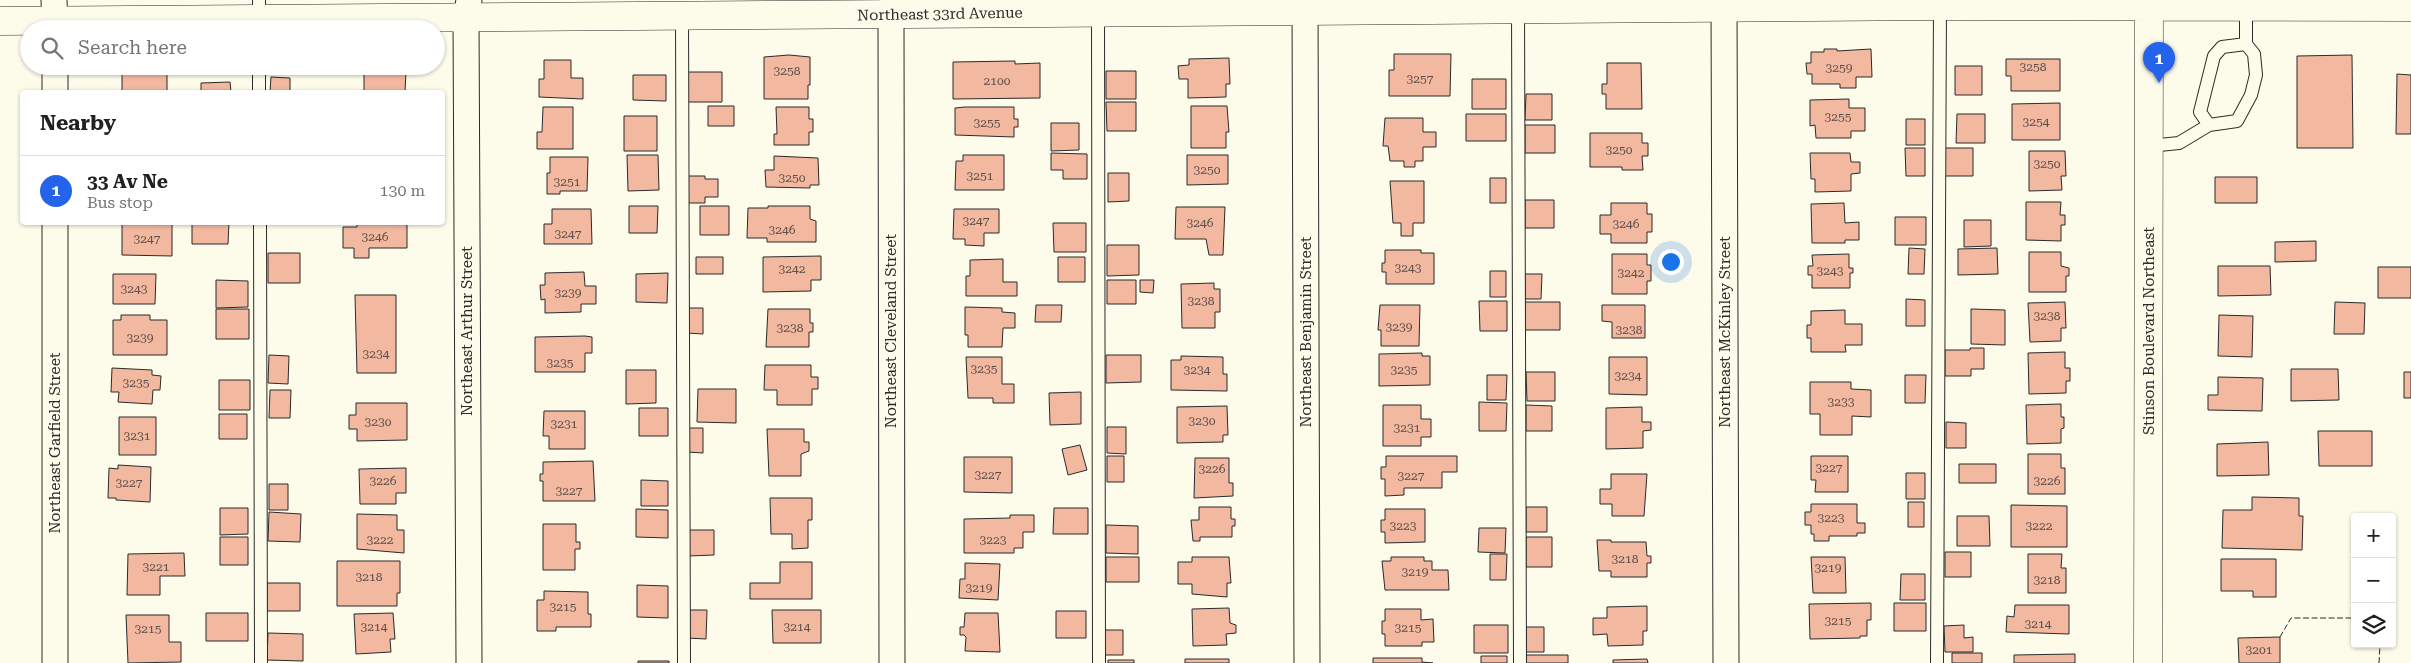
<!DOCTYPE html>
<meta charset="utf-8">
<style>
body{margin:0;font-family:"Roboto Serif",serif;background:#f6f6f6;color:#202124}
.controls{position:absolute;right:15px;bottom:15px;display:grid;overflow:hidden;border-radius:5px;box-shadow:0 1px 4px #0004}
.controls button{width:45px;height:45px;display:grid;place-items:center;padding:0;border:0;border-bottom:1px solid #e0e0e0;background:#fff;color:#202124;font:25px sans-serif}
.you{position:absolute;left:1670px;top:261px;width:18px;height:18px;margin:-12px;border:4px solid #fff;border-radius:50%;background:#1a73e8;box-shadow:0 0 0 8px #1a73e833}
.badge{display:grid;place-items:center;width:32px;height:32px;border-radius:50%;background:#2563eb;color:#fff;font-size:16px;font-weight:700}
.pin{position:absolute;translate:-50% -41px;filter:drop-shadow(0 1px 2px #0008)}
.pin::after{content:'';position:absolute;top:26px;width:18px;height:15px;background:inherit;clip-path:polygon(0 0,100% 0,50% 100%)}
.list{margin:0;padding:0;list-style:none}
h2{display:flex;justify-content:space-between;align-items:center;height:65px;margin:0;padding:0 20px;font-size:21px}
h2 small{font-size:16px;font-weight:400;color:#757577}
.list li{display:grid;grid-template-columns:32px 1fr auto;gap:15px;align-items:center;box-sizing:border-box;height:70px;padding:0 20px;border-top:1px solid #e0e0e0}
.list b{display:block;font-size:19px;white-space:nowrap}
.list p{margin:0;font-size:16px;white-space:nowrap;color:#757577}
.list em{font-size:16px;font-style:normal;color:#757577}
.icon{flex:none;width:28px;height:28px;fill:none;stroke:currentColor;stroke-width:2;stroke-linecap:round;stroke-linejoin:round}
.map{position:relative;flex:none;width:2411px;height:663px;overflow:hidden}
.search{position:absolute;background:#fff;box-shadow:0 1px 4px #0004;left:20px;top:20px;width:425px;height:55px;display:flex;align-items:center;gap:12px;box-sizing:border-box;padding:0 18px;border-radius:28px;color:#757577;font-size:19px}
.panel{position:absolute;background:#fff;box-shadow:0 1px 4px #0004;left:20px;top:90px;width:425px;height:135px;border-radius:5px}
.map>svg:first-child{display:block}
</style>
<div class="map">
<svg width="2411" height="663" viewBox="0 0 2411 663">
<rect width="100%" height="100%" fill="#fdfbea"/>
<path fill="#f2b8a0" stroke="#2b2b2b" d="M1824,49H1837V51L1871,49L1872,77H1856V88H1840V84H1812V74H1807L1806,63H1811V52H1824Z
M1394,54H1451L1450,96H1389V70H1394Z
M789,55L810,57V85H808V99H764V57Z
M2352,55L2353,148H2297V56Z
M1229,58L1230,84H1226V97L1188,98V79H1179L1178,66L1189,65V59Z
M2006,59H2060V91H2011V76H2006Z
M544,60H571V78H583V99L539,97V79H544Z
M1015,61V64L1040,63V98L953,99V62Z
M1607,63H1641L1642,109H1606V94H1602V84H1607Z
M122,66H167V92H122Z
M364,66H401V72H406L405,92H364Z
M1955,66H1982V95H1955Z
M1106,71H1136V99H1106Z
M688,72H722V102H688Z
M2397,74L2411,75V134H2396Z
M633,75H666V101L633,100Z
M271,77L290,78V92H270Z
M1472,79H1506V109H1472Z
M230,82L231,92H201V83Z
M1526,94H1552V120H1525Z
M1849,99V108H1865V131H1851V138H1816L1815,125L1810,126V100Z
M1106,102H1136V131H1107Z
M2060,103V140H2012V104Z
M708,106H734V126H708Z
M1191,106H1227L1229,132H1226V148H1191Z
M543,107H573V149H537V132H542Z
M776,107H809V119H813V132H809V145H774V134H777Z
M965,107H1014V119H1018V127H1014V137L955,135V108Z
M1466,114H1506V141H1466Z
M1957,114H1985V143H1956Z
M624,116H657V151H624Z
M1385,118H1423V132H1436V147H1423V161H1415V167H1404V161H1390L1388,146H1383Z
M1906,119H1925V145H1906Z
M1051,123H1079V150L1051,151Z
M1525,125H1555V153H1525Z
M1590,133H1642V143H1648V156H1642L1643,170H1622V167H1590Z
M1905,148H1925V176H1906Z
M1945,148H1973V176H1945Z
M2029,151H2065L2066,176H2061L2062,190L2029,191Z
M1051,153L1087,154V179H1063V170H1051Z
M1810,153H1850L1851,162H1860V173L1851,174V191L1815,192V179H1811Z
M627,155H658L659,190L628,191Z
M963,155H1004V190H955L956,161H963Z
M1187,155H1228V184L1187,185Z
M774,156L818,158L819,185H810V188L766,187L765,170H774Z
M550,157H588L587,191H560V194H547V173H550Z
M1108,173H1129V201L1108,202Z
M688,176H705V179H718V197H705V203H688Z
M2215,177H2257V203H2215Z
M1490,178H1506V203H1490Z
M1390,181H1424V223H1413V236H1401V223H1393Z
M1525,200H1554V228H1525Z
M2026,202H2061L2060,215H2065V225H2061V241L2026,240Z
M1611,203H1647V214H1652V232H1647V243H1611V234H1600V215H1611Z
M1844,203L1845,223L1859,222V240H1845V243H1812L1811,204Z
M629,206H658L657,233H629Z
M700,206H729V235H700Z
M768,206H810V219L816,221V242H767V238H747L748,208H768Z
M1176,207H1225L1223,255H1209L1206,239H1175Z
M552,209H591L592,244H544V224H552Z
M954,209H999V233H984V246L965,245V239H953Z
M1895,217H1926V245H1895Z
M1964,220H1991V246L1964,247Z
M122,222H172V256L122,255Z
M192,222H229L228,244H192Z
M357,222H407V248H369V258H354V248H343V227H357Z
M1053,223H1086V252H1054Z
M2316,241V261L2275,262V242Z
M1107,245H1139V275L1107,276Z
M1909,248L1925,249L1924,274H1908Z
M1997,248L1998,274L1958,275V249Z
M1385,250H1421V253H1434V284H1386V272H1382V263H1385Z
M2029,252H2061V266L2069,268V276H2066V292H2029Z
M268,253H300V283H268Z
M1612,254H1647V265H1651V281H1647V294H1612Z
M1849,254V268H1853V273H1850V288H1812V275H1808V266H1813L1812,255Z
M821,256V280H811V291L763,292V257Z
M696,257H723V274H696Z
M1058,257H1085V282H1058Z
M1003,259V282H1017V296H966V276H970V260Z
M2218,266H2270L2271,295L2218,296Z
M2378,267H2411V298H2378Z
M1490,271H1506V297H1490Z
M584,272L585,286H596V304H581V312L545,313V299L541,300L540,285H545V273Z
M668,273L667,303L636,302V274Z
M113,274H156L155,304H113Z
M1525,274H1542L1541,299H1525Z
M216,280L248,281V307L216,308Z
M1107,280H1136V304H1107Z
M1140,280H1154L1153,293L1140,292Z
M1214,283V289H1220V312H1215V328H1182L1181,284Z
M355,295H396V373H357Z
M1906,299L1925,300V326H1906Z
M1479,301H1507V331H1480Z
M1525,302H1560V330H1525Z
M2065,302L2066,328H2061V341L2030,342L2028,303Z
M2335,302L2365,303L2364,334H2334Z
M1036,305H1062L1061,322H1035Z
M1380,305H1420L1419,346H1381V330H1378Z
M1602,305H1645V338H1612V322L1602,321Z
M965,307L1002,308V312L1015,313V328H1003L1002,347H968V335H965Z
M688,308H703V334L687,333Z
M216,309H249V339H216Z
M768,309H810V323H813V332H809V347H766Z
M1971,309L2005,310V345L1971,344Z
M1845,310V324H1862V345H1845L1846,352H1811V338H1807V325H1811V311Z
M121,315H150V320H167V355H113V320H121Z
M2219,315L2253,316L2252,357L2218,356Z
M585,336L592,337V353H585V372H535V337Z
M1970,348H1984V369H1971V376H1945V350H1970Z
M2065,352V368H2070V381H2066V393L2029,394L2028,353Z
M1422,353V356H1430V385L1379,386V354Z
M269,355L289,356L288,384L268,383Z
M1106,355H1141V382L1106,383Z
M1181,356L1223,357V374H1227V391L1171,390V360H1181Z
M966,357H1002V384H1014V403H993V398H968Z
M1609,357H1647V395L1609,394Z
M765,365H811V377H818V389H812V405H777V390H764Z
M112,368L152,370V375L161,376L160,390H153L152,404L118,402L119,392H111Z
M2291,369H2338L2339,400L2291,401Z
M626,370H656V403L626,404Z
M1526,372H1555V401H1527Z
M2404,372H2411V398H2404Z
M1487,375H1507L1506,400H1487Z
M1905,375H1926L1925,403H1905Z
M2218,377L2263,378L2262,411L2208,410V395H2218Z
M219,380H250V410H219Z
M1810,382H1851V389L1871,390V417L1852,416V435H1820V414H1810Z
M698,389H736V423L697,422Z
M270,390H291L290,418H269Z
M1081,392V424L1050,425L1049,393Z
M1479,402L1507,403L1506,431H1479Z
M356,403H407V440L357,441V429H349V415H356Z
M2061,404V417H2064V428L2061,429V443L2027,444L2026,405Z
M1383,405H1421V419H1431V437H1421V446H1383Z
M1526,405L1552,406V431H1526Z
M1227,406L1228,435H1223V442L1177,443V407Z
M1642,407V422H1651V430L1643,431V448L1606,449V408Z
M639,408H668V436H639Z
M544,411H585V449H549V436H543Z
M219,414H247V439H219Z
M119,417H156V455H119Z
M1946,422L1966,423V448H1946Z
M1107,427H1126V454L1107,453Z
M688,428H703V453L687,452Z
M767,429H804V442H809V451L801,454V476H769Z
M2318,431H2372V466H2319Z
M2268,442L2269,475L2217,476V444Z
M1080,445L1087,470L1068,475L1062,449Z
M2028,454H2061V468H2065V494H2028Z
M1107,456H1124V482H1107Z
M1386,456H1457V472H1442V488H1404V495L1385,496V479H1381V467H1386Z
M1811,456H1848V492H1815L1816,480H1811Z
M964,457H1012V493L964,492Z
M1195,458H1229V483H1233V496L1194,498Z
M593,461L595,501H543V481H540V474H543V462Z
M1959,464H1996V483H1959Z
M118,465L151,467L150,502L116,500V498H108L109,468L118,469Z
M406,468V493H396V504H360L359,469Z
M1906,473H1925V499H1906Z
M1611,474H1647L1644,516H1612V504H1600V489H1611Z
M641,480L668,481V506H641Z
M269,484H288V510H269Z
M2252,497L2299,498V516H2303L2302,550L2222,548L2223,510H2252Z
M770,498H812V520H808V548L792,549V534H771Z
M1908,502H1924V527H1908Z
M1811,504H1857V523H1865V533H1857V536H1829V541H1814V534H1811V525H1805V512H1811Z
M2011,505L2067,506V547H2011Z
M1199,507H1231V519H1235V526H1232V537H1200V541H1193L1191,520H1199Z
M1526,507H1547V532H1526Z
M220,508H248V534L220,535Z
M1054,508H1088V534H1053Z
M636,509L668,510V538L636,537Z
M1385,509H1425V542L1385,543V532H1381V520H1385Z
M269,512L301,514L300,542L268,541Z
M357,514L397,515V530H404V553L357,549Z
M1010,515H1034V532H1023V548H1014V553H964V519L1010,518Z
M1957,516H1989L1990,546H1957Z
M543,524H576V542H580V549H575V570H543Z
M1106,525L1138,526V554L1106,553Z
M1479,528H1506L1505,553L1478,552Z
M688,530H714V555L688,556Z
M220,537H248V565H220Z
M1526,537H1552V567H1526Z
M1597,540H1611V542H1646L1647,556H1651V563H1647V577H1611V571H1599Z
M1945,552H1971V577H1945Z
M184,553L185,576H160V595H127L128,554Z
M1490,554H1507L1506,580H1490Z
M2028,554H2062L2061,568H2066V593H2028Z
M1106,557H1139V582H1106Z
M1192,557H1229L1231,583H1227V597L1192,594V584H1178V562H1192Z
M1391,557H1424V561H1432V570H1448L1449,590H1385L1382,561H1391Z
M1811,557H1845L1846,593H1813Z
M2221,559H2276V597H2253V591H2221Z
M337,561H400V593H397V606H337Z
M780,562H812V599H750V583H780Z
M965,563L1000,564L998,600L959,598L960,579H965Z
M1901,574H1925V600H1900Z
M267,583H300V611H267Z
M637,585L668,586V618L637,617Z
M544,591L588,592V614H591V627H556V631H537V600H544Z
M1871,603V620H1867V636H1860V638L1810,639L1809,604Z
M1894,603H1926V631H1894Z
M2015,605H2069V634L2006,632L2007,616L2014,617Z
M1647,606V631H1643V645L1608,646L1607,634L1593,635V618H1607V607Z
M1229,608L1230,623L1236,625V633L1226,634L1227,645L1193,646L1192,609Z
M1385,609H1421V620L1433,619L1434,642H1422V646H1385V634H1382V621H1385Z
M687,610H707L706,639L687,638Z
M772,610H821V643H773Z
M1056,611H1086V638H1056Z
M206,613H248V641H206Z
M393,613L395,639H390L391,652L356,654L354,614Z
M965,613H998L1000,652L965,651L966,637L964,635H960V627H964Z
M126,615H169V642H181V662L128,663Z
M1474,625H1508V653H1474Z
M1964,625V638L1973,637V652H1945L1944,626Z
M1526,627H1544V652H1526Z
M1105,630H1123V655H1105Z
M268,633L303,634V661L267,660Z
M2280,637V663H2239L2238,638Z
M1952,653H1982V663H1952Z
M2075,654V663H2014V655Z
M1526,655H1568V663H1526Z
M1481,656H1507V663H1481Z
M1373,658H1422V662L1433,663H1373Z
M1185,659H1229V663H1185Z
M1647,659L1648,663H1613V660Z
M1108,660H1134V663H1108Z
M638,661H669V663H638Z"/>
<g fill="none" stroke-linecap="round" stroke-linejoin="round">
<g stroke="#2b2b2b" stroke-width="14">
<path id="lane" d="M259,0V21
M1518,8L1520,663
M1098,10L1099,663
M682,16L684,663
M259,66V92
M2209,125L2200,112L2214,56L2222,47L2246,44
M2149,146L2179,143L2209,125L2237,121L2251,95L2256,75L2254,54L2246,44V6
M260,222L261,663
M1937,663L1940,6"/>
</g>
<g stroke="#2b2b2b" stroke-width="27">
<path id="street" d="M54,0L55,29
M1305,0L1307,663
M1724,0L1726,663
M55,66V92
M55,222V663
M469,663L466,18L469,0
M892,663L891,23L893,0"/>
</g>
<g stroke="#2b2b2b" stroke-width="29">
<path id="secondary" d="M0,21L1940,6L2411,7
M2148,663L2149,0"/>
</g>
<use href="#lane" stroke="#fdfbea" stroke-width="12"/>
<use href="#street" stroke="#fdfbea" stroke-width="25"/>
<use href="#secondary" stroke="#fdfbea" stroke-width="28"/>
<path stroke="#2b2b2b" stroke-width="1" stroke-dasharray="6 2.5" stroke-linecap="butt" d="M2280,637L2291,618H2355
M2379,663L2380,644"/>
</g>
<g text-anchor="middle" dominant-baseline="central" stroke-width="4" stroke-linejoin="round" paint-order="stroke">
<g font-size="12" fill="#5d4e48">
<text x="2033" y="67">3258</text>
<text x="1839" y="68">3259</text>
<text x="787" y="71">3258</text>
<text x="1420" y="79">3257</text>
<text x="997" y="81">2100</text>
<text x="1838" y="117">3255</text>
<text x="2036" y="122">3254</text>
<text x="987" y="123">3255</text>
<text x="1619" y="150">3250</text>
<text x="2047" y="164">3250</text>
<text x="1207" y="170">3250</text>
<text x="980" y="176">3251</text>
<text x="792" y="178">3250</text>
<text x="567" y="182">3251</text>
<text x="976" y="221">3247</text>
<text x="1200" y="223">3246</text>
<text x="1626" y="224">3246</text>
<text x="782" y="230">3246</text>
<text x="568" y="234">3247</text>
<text x="375" y="237">3246</text>
<text x="147" y="239">3247</text>
<text x="1408" y="268">3243</text>
<text x="792" y="269">3242</text>
<text x="1830" y="271">3243</text>
<text x="1631" y="273">3242</text>
<text x="134" y="289">3243</text>
<text x="568" y="293">3239</text>
<text x="1201" y="301">3238</text>
<text x="2047" y="316">3238</text>
<text x="1399" y="327">3239</text>
<text x="790" y="328">3238</text>
<text x="1629" y="330">3238</text>
<text x="140" y="338">3239</text>
<text x="376" y="354">3234</text>
<text x="560" y="363">3235</text>
<text x="984" y="369">3235</text>
<text x="1197" y="370">3234</text>
<text x="1404" y="370">3235</text>
<text x="1628" y="376">3234</text>
<text x="136" y="383">3235</text>
<text x="1841" y="402">3233</text>
<text x="1202" y="421">3230</text>
<text x="378" y="422">3230</text>
<text x="564" y="424">3231</text>
<text x="1407" y="428">3231</text>
<text x="137" y="436">3231</text>
<text x="1829" y="468">3227</text>
<text x="1212" y="469">3226</text>
<text x="988" y="475">3227</text>
<text x="1411" y="476">3227</text>
<text x="383" y="481">3226</text>
<text x="2047" y="481">3226</text>
<text x="129" y="483">3227</text>
<text x="569" y="491">3227</text>
<text x="1831" y="518">3223</text>
<text x="1403" y="526">3223</text>
<text x="2039" y="526">3222</text>
<text x="380" y="540">3222</text>
<text x="993" y="540">3223</text>
<text x="1625" y="559">3218</text>
<text x="156" y="567">3221</text>
<text x="1828" y="568">3219</text>
<text x="1415" y="572">3219</text>
<text x="369" y="577">3218</text>
<text x="2047" y="580">3218</text>
<text x="979" y="588">3219</text>
<text x="563" y="607">3215</text>
<text x="1838" y="621">3215</text>
<text x="2038" y="624">3214</text>
<text x="374" y="627">3214</text>
<text x="797" y="627">3214</text>
<text x="1408" y="628">3215</text>
<text x="148" y="629">3215</text>
<text x="2259" y="650">3201</text>
</g>
<g font-size="15" fill="#2b2b2b" stroke="#fdfbea">
<text transform="translate(940 14) rotate(-1)">Northeast 33rd Avenue</text>
<text transform="translate(467 331) rotate(-90)">Northeast Arthur Street</text>
<text transform="translate(891 331) rotate(-90)">Northeast Cleveland Street</text>
<text transform="translate(2149 331) rotate(-90)">Stinson Boulevard Northeast</text>
<text transform="translate(1306 332) rotate(-90)">Northeast Benjamin Street</text>
<text transform="translate(1725 332) rotate(-90)">Northeast McKinley Street</text>
<text transform="translate(55 443) rotate(-90)">Northeast Garfield Street</text>
</g>
</g>
</svg>
<div class="controls">
<button>+</button>
<button>−</button>
<button><svg class="icon" aria-label="layers" viewBox="0 0 24 24"><path d="M12 4l9 5-9 5-9-5zM3 14l9 5 9-5"/></svg></button>
</div>
<div class="you"></div>
<div class="pin badge" style="left:2159px;top:83px">1</div>
<div class="search"><svg class="icon" aria-label="search" viewBox="0 0 24 24"><circle cx="10" cy="10" r="6"/><path d="M15 15l6 6"/></svg>Search here</div>
<section class="panel">
<h2>Nearby<small></small></h2>
<ul class="list">
<li><span class="badge">1</span><div><b>33 Av Ne</b><p>Bus stop</p></div><em>130 m</em></li>
</ul>
</section>
</div>
